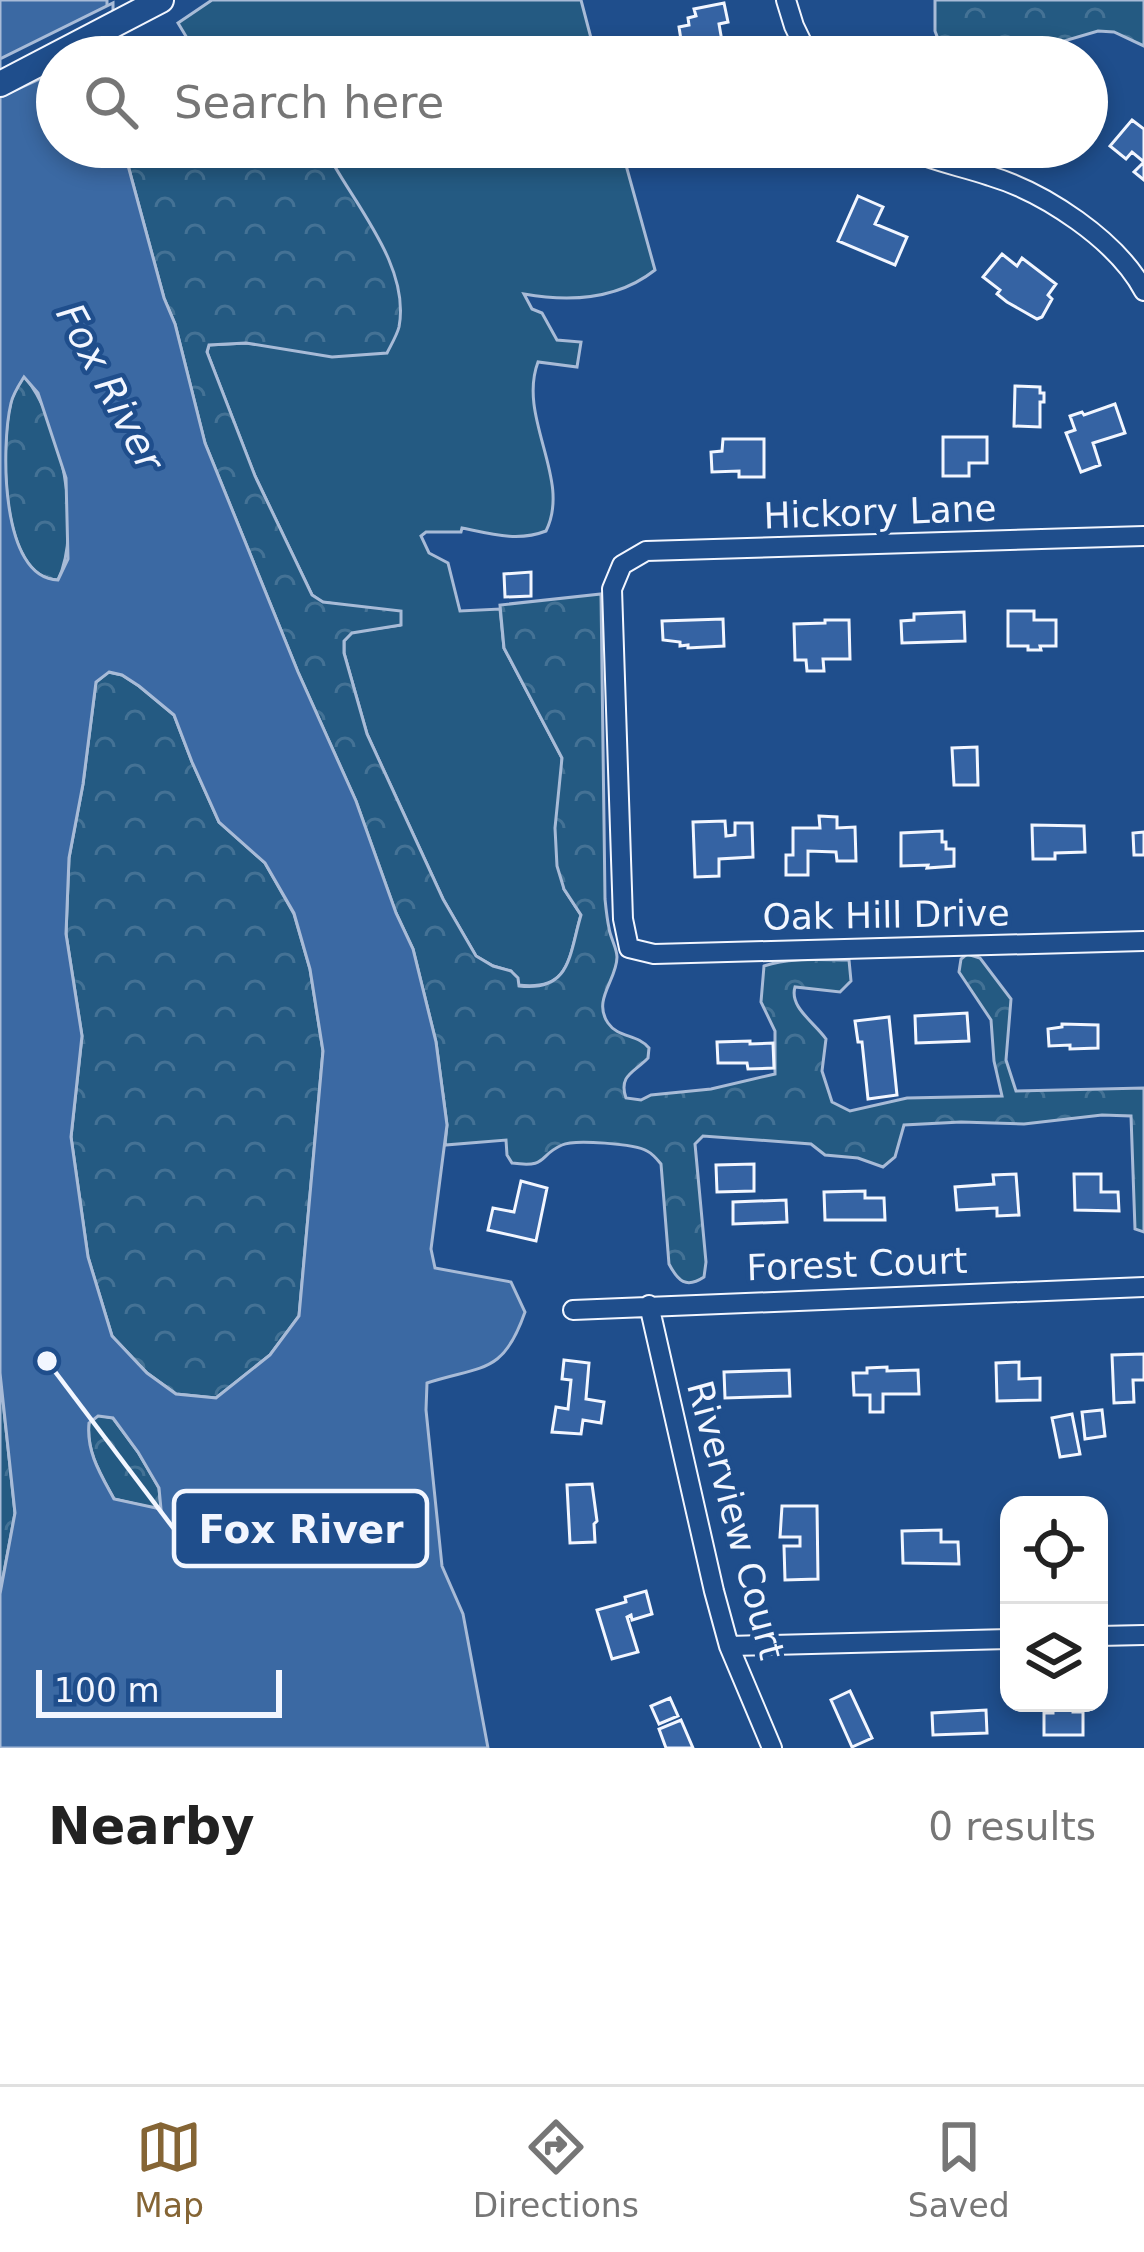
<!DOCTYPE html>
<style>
body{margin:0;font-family:"DejaVu Sans",sans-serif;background:#f6f6f6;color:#222}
.controls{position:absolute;right:36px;bottom:36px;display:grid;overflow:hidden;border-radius:24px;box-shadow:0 6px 18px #0003}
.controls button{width:108px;height:108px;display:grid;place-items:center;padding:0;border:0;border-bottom:3px solid #e0e0e0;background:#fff;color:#222;font:60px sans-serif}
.scale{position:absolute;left:36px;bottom:30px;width:246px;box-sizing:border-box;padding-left:12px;border:6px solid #f2f6ff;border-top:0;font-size:33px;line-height:42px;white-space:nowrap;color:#f2f6ff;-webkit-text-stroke:9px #1f4e8c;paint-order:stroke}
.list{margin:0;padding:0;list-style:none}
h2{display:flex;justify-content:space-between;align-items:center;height:156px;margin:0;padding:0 48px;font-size:51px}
h2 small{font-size:39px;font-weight:400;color:#767676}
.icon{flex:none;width:66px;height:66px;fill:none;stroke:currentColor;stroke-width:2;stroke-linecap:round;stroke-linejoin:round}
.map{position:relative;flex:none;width:1144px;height:1748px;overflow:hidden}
.search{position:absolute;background:#fff;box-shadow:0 6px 18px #0003;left:36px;right:36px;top:36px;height:132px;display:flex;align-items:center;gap:30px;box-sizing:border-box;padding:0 42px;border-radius:66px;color:#767676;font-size:45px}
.sheet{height:336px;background:#fff}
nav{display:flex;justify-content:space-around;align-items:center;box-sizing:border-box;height:168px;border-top:3px solid #e0e0e0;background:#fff;font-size:33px;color:#767676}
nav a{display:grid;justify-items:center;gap:6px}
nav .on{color:#856535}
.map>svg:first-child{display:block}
</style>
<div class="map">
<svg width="1144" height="1748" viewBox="0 0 1144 1748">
<defs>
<pattern id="forest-crowns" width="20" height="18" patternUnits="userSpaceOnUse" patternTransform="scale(3)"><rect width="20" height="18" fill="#245a82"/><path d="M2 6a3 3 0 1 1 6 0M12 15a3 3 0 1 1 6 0" fill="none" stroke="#447295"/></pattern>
</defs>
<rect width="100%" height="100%" fill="#1f4e8c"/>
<path fill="#245a82" stroke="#a8bbd7" stroke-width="3" d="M212,0H581L596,57H213L190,43L178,23Z
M324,147H621L655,270C617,300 569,302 524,294L532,309L542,313L557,340L581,342L577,367L538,362C517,418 572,479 546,531C518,542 491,534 462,528L461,532H426L421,536L429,553L448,563L460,611L500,609L504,648L562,758L564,889L581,915C569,956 571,992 518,985L511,971L493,966L476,956L443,899L367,734L344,653V641L352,632L401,625L348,606L322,602L312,595L255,476L207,352L209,345L246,343L274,346L339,177Z"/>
<path fill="url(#forest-crowns)" stroke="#a8bbd7" stroke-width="3" d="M935,0H1144V46L1114,32L1098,31L1054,44L943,40L938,39L935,31Z
M123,147H324C350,200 411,264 399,327C397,335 391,345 387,353L332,357L246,343L209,345L207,352L255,476L312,595L323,602L401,611V625L352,633L344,641V653L367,734L443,899L476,956L493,966L511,971L518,978L519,986C571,992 569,955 581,915L564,889L557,866L555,828L562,758L504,648L500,605L601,594L605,899C606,909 607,919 609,928C610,937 617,948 617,957C617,980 592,1000 608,1023C618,1038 638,1034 649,1048L648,1058C635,1072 618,1075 626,1098L641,1100L651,1095L711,1089L775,1074V1031L761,1002L764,966C792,957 820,960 849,960L851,981L840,992L795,987C789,1007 814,1022 826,1039L822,1071L832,1102L850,1111L907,1098L1002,1096L994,1061L991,1020L959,972L961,959L967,954L980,958L1011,999L1006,1060L1016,1091L1144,1088V1232L1135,1229L1131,1116L1102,1115L1024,1124L961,1122L904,1125L895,1157L883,1167L858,1158L825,1155L811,1144L703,1136L695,1144L706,1262L704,1277C686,1289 678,1281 669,1264L661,1164C657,1159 653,1154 647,1151C636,1144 574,1139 562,1145C537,1156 549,1168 512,1163L507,1155L506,1140L445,1145L447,1125L436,1042L413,949L396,913L356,801L298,672L205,443L175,324L164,298Z
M24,376C61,419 83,528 58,580C0,580 0,444 11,402C13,393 19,384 24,376Z
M108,672L122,675L139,686L174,715L192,762L219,822L265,863L294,914L310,969L323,1051L299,1316L270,1355L216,1398L176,1394L147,1373L112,1336L88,1257L71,1137L82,1036L66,934L69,858L83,784L96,682Z
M0,1373L15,1513L0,1594Z
M98,1415L113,1418L138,1452L159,1488L161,1510L114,1499C101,1475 86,1452 89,1423Z"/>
<path fill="#3b69a3" stroke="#a8bbd7" stroke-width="3" fill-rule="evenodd" d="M0,0H107V57H57V147H123L164,298L175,324L205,443L298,672L356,801L396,913L413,949L436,1042L447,1125L431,1249L435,1268L511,1282L525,1312C503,1375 483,1365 427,1383L426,1410L442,1566L463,1614L488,1748H0V1594L15,1513L0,1373ZM24,377L38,393L66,478L68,559L58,580C0,579 1,445 11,403C13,394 19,385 24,377ZM109,672L122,675L139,686L174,715L192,762L219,822L265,863L294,913L310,969L323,1051L299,1316L270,1355L216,1398L176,1394L147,1373L112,1336L88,1257L71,1137L82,1036L66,934L69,858L83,784L96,682ZM98,1416L113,1418L138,1452L159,1488L161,1509L114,1499C101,1475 86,1452 89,1423Z"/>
<path fill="#1f4e8c" stroke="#a8bbd7" stroke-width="3" d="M113,3V43L86,57H57V71L0,97V59Z"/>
<path fill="#3563a3" stroke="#f2f6ff" stroke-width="3" d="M724,3L728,22L719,24L723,47L710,50L709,44L692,48L690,38L681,40L679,27L689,25L688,18L696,16L694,9Z
M1132,120L1144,129V180L1134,172L1144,162L1132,152L1126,159L1110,146Z
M729,147H781L782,149L757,166L752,158L741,165Z
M858,196L883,207L875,224L907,237L895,265L838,241Z
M1002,254L1017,266L1022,258L1056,284L1048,295L1052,299L1042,317L1037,319L1007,302L997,294L1000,290L983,277Z
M1015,386L1040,387V393H1044V402H1040V427L1014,426Z
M1115,404L1125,433L1093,443L1100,465L1081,472L1066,433L1075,430L1070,416L1082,412L1084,415Z
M943,437H987V463H969V476H943Z
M723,439H764V477H739V471L712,472L711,452L722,451Z
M531,572V596L505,597L504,574Z
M1008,611H1034V620H1056V646H1040L1041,650H1028V646H1008Z
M964,612L965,641L902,643L901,621L914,620V614Z
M723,619L724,646L688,648V645L680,646V642L663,640L662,621Z
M825,620H849L850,659H823L824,671H807L806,660H795L794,624L825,623Z
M977,747L978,785H954L952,748Z
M819,816L837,817V828L855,827L856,861H837L836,852L808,851V875H786V855H793V828H820Z
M725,821L726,836L735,835V823H752L753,857L719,859V876L695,877L693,822Z
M1032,825L1084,826L1085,852L1055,853V859H1033Z
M942,831V842H946V849H954V866L927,868L928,865L901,866V833Z
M1144,832V855H1134L1133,833Z
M967,1013L969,1041L916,1043L915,1016Z
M889,1017L897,1095L868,1099L862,1042H858L855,1021Z
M1062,1024L1098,1025V1048L1070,1049V1045L1049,1046L1048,1029L1062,1027Z
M750,1041V1044L773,1043L774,1068L748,1069L747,1063H718L717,1042Z
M754,1164V1191L717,1192L716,1165Z
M1016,1174L1019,1215L997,1216V1208L957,1210L955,1187L994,1184L993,1175Z
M1074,1174H1101V1192H1118L1119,1211L1075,1210Z
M521,1181L547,1188L536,1241L488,1230L493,1208L514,1212Z
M865,1191V1198H884L885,1220H825L824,1192Z
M786,1200L787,1222L733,1224V1202Z
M1144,1354V1380H1133L1134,1402L1114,1403L1112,1355Z
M564,1360L589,1363L586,1399L604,1402L601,1423L583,1420L581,1434L552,1432L556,1407L568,1409L571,1380L562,1379Z
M1019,1362V1379L1040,1378V1400L997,1401L996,1363Z
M887,1367V1371L918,1370L919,1394H883V1412H870V1395H854L853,1373H867V1368Z
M789,1370L790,1396L725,1398L724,1372Z
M1102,1410L1105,1436L1085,1439L1082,1412Z
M1072,1414L1080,1454L1060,1457L1052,1418Z
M592,1484L597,1521L594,1524L595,1542L570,1543L567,1485Z
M782,1506H817L818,1579L785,1580L784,1546H800V1537H780Z
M941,1530V1542H958L959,1564L903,1563L902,1531Z
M646,1591L652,1614L632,1620L631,1615L627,1617L638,1652L612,1659L597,1610L626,1602L625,1597Z
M850,1691L872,1738L852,1747L831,1700Z
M670,1698L678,1716L659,1724L651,1706Z
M1053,1708H1073V1712H1083V1735H1044V1713H1053Z
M986,1710L987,1733L933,1735L932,1713Z
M681,1720L693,1748H666L659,1729Z"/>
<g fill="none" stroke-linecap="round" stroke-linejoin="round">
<g stroke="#f2f6ff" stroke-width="22">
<path id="minor" d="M786,0L794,26L809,57
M902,147C930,161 961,166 990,176C1044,192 1117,240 1144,291
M1144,536L646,551L622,565L612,589L623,919L629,948L654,954L1144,941
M649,1305L714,1591L729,1646L772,1748
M573,1310L1144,1287
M1099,1636L1144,1635
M729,1646L1009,1639"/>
</g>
<g stroke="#f2f6ff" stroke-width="28">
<path id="major" d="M0,84L161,0"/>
</g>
<use href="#minor" stroke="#1f4e8c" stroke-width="18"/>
<use href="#major" stroke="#1f4e8c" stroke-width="24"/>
</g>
<g text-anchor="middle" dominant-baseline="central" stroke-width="9" stroke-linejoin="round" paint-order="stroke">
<g font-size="36" fill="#f2f6ff" stroke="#1f4e8c">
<text transform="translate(880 512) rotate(-2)">Hickory Lane</text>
<text transform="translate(886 915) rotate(-1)">Oak Hill Drive</text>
<text transform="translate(857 1264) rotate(-2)">Forest Court</text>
<text transform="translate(736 1520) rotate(75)">Riverview Court</text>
</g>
<g font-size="39" font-style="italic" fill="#f2f6ff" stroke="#1f4e8c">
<text transform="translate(110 387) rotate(62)">Fox River</text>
</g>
</g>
<path fill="none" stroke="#f2f6ff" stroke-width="4.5" d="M47 1361L174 1529"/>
<circle fill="#f2f6ff" stroke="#1f4e8c" stroke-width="4.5" cx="47" cy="1361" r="12"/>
<rect fill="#1f4e8c" stroke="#f2f6ff" stroke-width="4.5" x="174" y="1491" width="253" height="75" rx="12"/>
<g font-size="39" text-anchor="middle" font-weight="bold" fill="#f2f6ff">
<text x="301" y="1543">Fox River</text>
</g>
</svg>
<div class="controls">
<button><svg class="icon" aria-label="locate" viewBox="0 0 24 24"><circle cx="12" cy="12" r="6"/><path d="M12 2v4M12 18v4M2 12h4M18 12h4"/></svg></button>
<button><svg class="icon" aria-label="layers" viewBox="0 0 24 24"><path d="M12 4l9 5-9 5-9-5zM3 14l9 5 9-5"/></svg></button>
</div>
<div class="scale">100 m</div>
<div class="search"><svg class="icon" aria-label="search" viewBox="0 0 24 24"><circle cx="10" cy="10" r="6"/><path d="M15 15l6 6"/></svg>Search here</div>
</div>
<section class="sheet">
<h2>Nearby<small>0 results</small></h2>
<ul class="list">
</ul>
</section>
<nav>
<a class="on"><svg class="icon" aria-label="map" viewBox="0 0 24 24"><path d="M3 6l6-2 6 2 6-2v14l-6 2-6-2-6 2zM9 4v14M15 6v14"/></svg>Map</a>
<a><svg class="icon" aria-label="directions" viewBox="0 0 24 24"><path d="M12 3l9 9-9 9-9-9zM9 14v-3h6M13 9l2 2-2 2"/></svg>Directions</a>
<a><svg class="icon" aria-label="saved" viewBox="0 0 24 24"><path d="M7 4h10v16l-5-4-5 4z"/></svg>Saved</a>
</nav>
